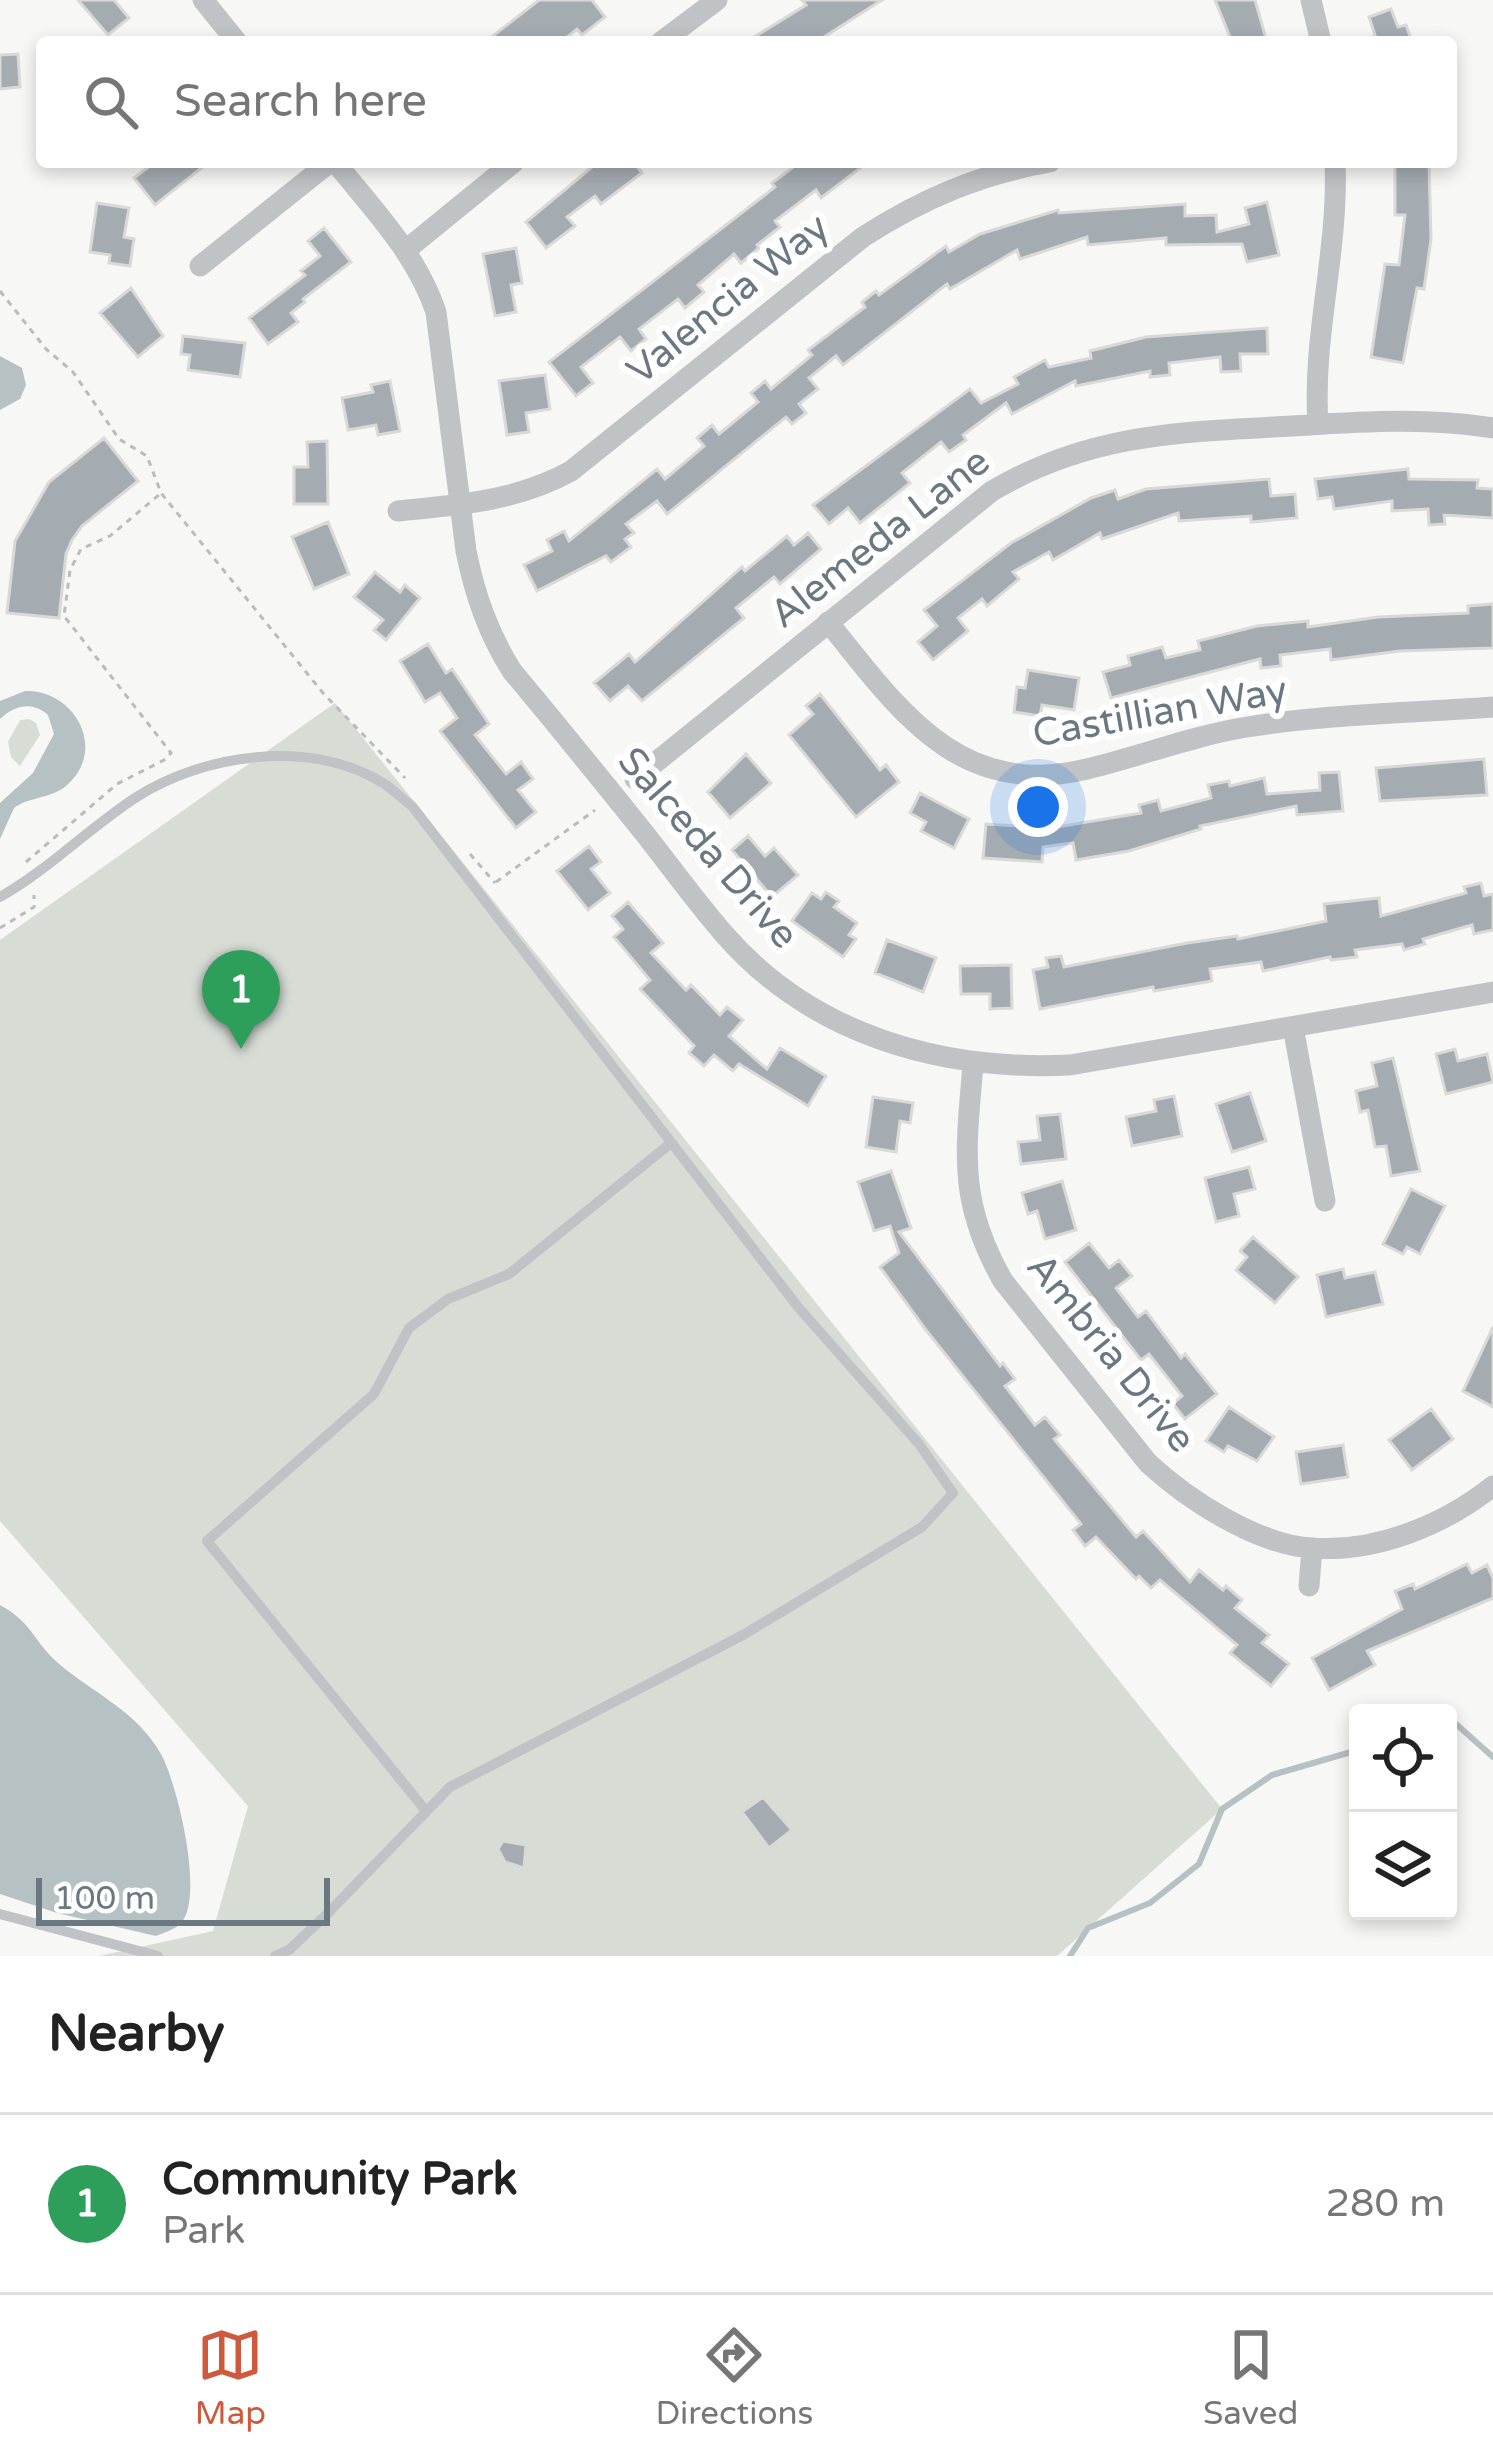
<!DOCTYPE html>
<style>
body{margin:0;font-family:"Varela Round",sans-serif;background:#f6f6f6;color:#222}
.controls{position:absolute;right:36px;bottom:36px;display:grid;overflow:hidden;border-radius:12px;box-shadow:0 6px 18px #0003}
.controls button{width:108px;height:108px;display:grid;place-items:center;padding:0;border:0;border-bottom:3px solid #e0e0e0;background:#fff;color:#222;font:60px sans-serif}
.scale{position:absolute;left:36px;bottom:30px;width:294px;box-sizing:border-box;padding-left:12px;border:6px solid #6a7882;border-top:0;font-size:33px;line-height:42px;white-space:nowrap;color:#6a7882;-webkit-text-stroke:9px #fff;paint-order:stroke}
.you{position:absolute;left:1038px;top:807px;width:42px;height:42px;margin:-30px;border:9px solid #fff;border-radius:50%;background:#1a73e8;box-shadow:0 0 0 18px #1a73e833}
.badge{display:grid;place-items:center;width:78px;height:78px;border-radius:50%;background:#ce5a3e;color:#fff;font-size:39px;font-weight:700}
.pin{position:absolute;translate:-50% -99px;filter:drop-shadow(0 3px 6px #0008)}
.pin::after{content:'';position:absolute;top:63px;width:42px;height:36px;background:inherit;clip-path:polygon(0 0,100% 0,50% 100%)}
.list{margin:0;padding:0;list-style:none}
h2{display:flex;justify-content:space-between;align-items:center;height:156px;margin:0;padding:0 48px;font-size:51px}
h2 small{font-size:39px;font-weight:400;color:#767676}
.list li{display:grid;grid-template-columns:78px 1fr auto;gap:36px;align-items:center;box-sizing:border-box;height:180px;padding:0 48px;border-top:3px solid #e0e0e0}
.list b{display:block;font-size:45px;white-space:nowrap}
.list p{margin:0;font-size:39px;white-space:nowrap;color:#767676}
.list em{font-size:39px;font-style:normal;color:#767676}
.icon{flex:none;width:66px;height:66px;fill:none;stroke:currentColor;stroke-width:2;stroke-linecap:round;stroke-linejoin:round}
.map{position:relative;flex:none;width:1493px;height:1956px;overflow:hidden}
.search{position:absolute;background:#fff;box-shadow:0 6px 18px #0003;left:36px;right:36px;top:36px;height:132px;display:flex;align-items:center;gap:30px;box-sizing:border-box;padding:0 42px;border-radius:12px;color:#767676;font-size:45px}
.sheet{height:336px;background:#fff}
nav{display:flex;justify-content:space-around;align-items:center;box-sizing:border-box;height:168px;border-top:3px solid #e0e0e0;background:#fff;font-size:33px;color:#767676}
nav a{display:grid;justify-items:center;gap:6px}
nav .on{color:#ce5a3e}
.map>svg:first-child{display:block}
</style>
<div class="map">
<svg width="1493" height="1956" viewBox="0 0 1493 1956">
<rect width="100%" height="100%" fill="#f7f7f5"/>
<path fill="#d7dcd5" d="M335,703L1222,1809L1057,1956H99L213,1931L248,1806L0,1521V940Z
M29,719L36,723L40,735L20,766L11,757L8,742L20,720Z"/>
<path fill="#b6c1c4" d="M0,356L22,368L26,385L20,399L0,410Z
M25,691C74,689 108,749 67,785C52,799 30,796 14,808L0,839V803L33,773L54,734L48,715C32,701 15,705 0,719V701Z
M0,1605C34,1624 33,1641 58,1663C94,1694 136,1710 161,1754C177,1783 205,1897 181,1923C176,1929 163,1933 156,1936L57,1913L0,1894Z"/>
<g fill="none" stroke-linecap="round" stroke-linejoin="round">
<path stroke="#b6c1c4" stroke-width="6" d="M1448,1726L1456,1724L1493,1757
M1070,1956L1088,1928L1150,1903L1199,1864L1222,1809L1272,1775L1358,1750"/>
</g>
<path fill="#a5acb1" stroke="#d9d9d7" stroke-width="3" d="M78,0H114L129,18L108,35Z
M539,0H592L605,17L582,35L577,29L561,42H485Z
M802,0H882L816,42H746L806,5Z
M1215,0H1255L1267,42H1232Z
M1391,9L1398,27L1406,25L1412,42H1363L1375,35L1369,17Z
M18,54L20,87L0,89V55Z
M155,162H209L155,205L134,178Z
M598,162H634L642,173L601,204L595,196L567,217L575,226L546,248L526,222Z
M800,162H868L821,198L816,190L775,221L780,227L757,245L759,248L741,263L734,254L698,285L704,292L685,308L678,299L639,329L646,339L631,351L620,337L581,367L593,383L576,396L549,362L775,187L772,183Z
M1395,162H1429L1431,239L1424,289L1417,288L1403,363L1371,357L1385,264L1399,265L1405,215H1395Z
M1267,202L1279,255L1247,262L1242,244L1166,245V238L1088,245L1087,237L1020,259L1017,250L950,289L947,284L843,365L836,356L809,378L818,389L799,404L806,413L792,424L786,417L667,514L657,501L626,524L634,533L625,539L631,547L611,562L606,556L537,591L524,565L552,551L547,540L564,531L569,541L657,469L665,479L704,446L697,438L712,425L719,434L758,402L751,393L765,381L771,389L812,355L808,350L865,307L862,302L876,291L879,295L946,246L949,252L980,234L1058,210L1059,213L1185,204V216L1216,215L1217,232L1249,224L1245,208Z
M97,203L129,208L124,237L134,239L130,266L109,263L110,255L90,252Z
M324,228L351,262L303,299L305,302L291,313L298,322L268,344L249,318L305,275L301,271L320,256L308,241Z
M516,248L522,283L511,285L516,312L495,316L483,254Z
M131,288L163,336L138,357L100,313Z
M1267,328L1268,354H1240L1241,371L1221,372L1220,357L1169,363L1170,375L1150,377V371L1076,386L1075,381L1012,414L1006,403L963,435L966,440L949,452L941,442L902,473L910,483L860,523L848,508L829,524L813,505L970,389L981,403L1018,384L1014,377L1045,360L1049,367L1091,358L1090,351L1146,337Z
M183,336L245,343L240,377L188,370L190,355L181,354Z
M545,375L550,409L526,413L529,432L507,435L499,381Z
M390,381L400,431L378,435L376,425L348,430L342,398L373,392L371,385Z
M104,438L138,481L82,526L72,540L66,554L59,618L7,613L15,541L49,482Z
M327,441L328,504H294V467H308L307,442Z
M1408,469L1409,479L1478,480L1477,488L1493,489V518L1444,515L1445,524L1429,525L1428,509L1392,511V501L1334,509L1332,497L1318,499L1315,479Z
M1269,479L1271,496L1295,494L1297,518L1251,522V516L1179,521L1178,513L1102,539L1100,533L1053,560L1049,552L1013,572L1019,579L987,606L982,599L958,618L968,631L933,660L918,642L937,626L924,610L1011,543L1091,498L1115,490L1118,499L1146,489Z
M328,522L349,574L314,589L292,537Z
M808,533L821,549L780,584L774,577L736,608L744,618L642,701L628,686L610,701L594,683L629,654L635,662L742,567L745,571L787,536L794,545Z
M375,572L400,592L405,585L420,598L386,640L374,630L383,620L354,597Z
M1493,604V648L1400,651L1331,660L1330,649L1280,655L1281,666L1261,668L1260,659L1111,698L1103,672L1130,665L1128,656L1162,647L1166,658L1200,650L1198,641L1257,626L1308,621V627L1378,617L1468,613V606Z
M428,644L446,673L452,669L489,724L475,735L506,774L521,762L533,779L518,790L536,812L516,828L440,731L457,718L440,693L425,702L400,661Z
M1028,670L1079,678L1074,710L1042,705L1040,716L1014,712L1017,687L1025,688Z
M820,694L880,770L886,765L899,782L856,817L789,735L813,714L806,706Z
M746,754L771,783L730,818L708,792Z
M1484,759L1487,795L1380,801L1376,768Z
M1339,772L1343,811L1297,815L1296,806L1200,826L1201,829L1129,851L1076,860L1073,843L1043,847L1042,862L983,858L986,824L1051,828L1141,813L1139,805L1158,800L1161,811L1211,798L1208,785L1229,781L1230,786L1264,778L1267,794L1320,790L1319,773Z
M920,793L969,819L954,848L921,831L926,822L910,813Z
M748,836L765,856L774,848L798,875L772,897L732,850Z
M589,846L601,862L591,869L610,893L588,910L557,871Z
M1481,883L1484,896L1493,894V930L1474,934L1472,925L1423,939L1425,944L1404,950L1402,944L1355,950L1357,957L1331,960L1330,957L1263,971L1261,962L1210,969L1212,981L1154,991L1153,987L1040,1009L1033,970L1048,967L1046,958L1061,956L1064,967L1187,943L1237,936L1238,939L1326,921L1324,904L1379,898L1381,916L1466,893L1464,887Z
M826,892L839,901L834,907L857,923L849,935L856,939L843,957L792,921L812,893L821,899Z
M628,902L663,943L651,953L686,990L691,985L720,1015L727,1007L743,1020L729,1036L767,1069L780,1048L826,1076L808,1106L739,1064L733,1071L714,1055L704,1066L689,1053L694,1046L640,989L650,980L614,937L623,929L612,916Z
M887,940L936,958L923,992L875,973Z
M1011,965L1012,1008L990,1009V994H961L960,966Z
M1455,1049L1458,1061L1487,1054L1493,1082L1446,1094L1436,1054Z
M1393,1058L1420,1171L1391,1176L1386,1146L1375,1147L1368,1110L1360,1112L1356,1091L1377,1086L1372,1063Z
M1250,1093L1266,1141L1232,1152L1216,1104Z
M1174,1096L1182,1136L1132,1146L1126,1117L1156,1111L1154,1100Z
M873,1097L913,1103L910,1123L900,1121L896,1152L866,1147Z
M1060,1114L1066,1159L1021,1164L1018,1142L1040,1140L1037,1116Z
M1249,1167L1255,1189L1234,1194L1239,1216L1216,1222L1205,1178Z
M891,1171L911,1228L899,1232L1000,1366L1003,1363L1015,1379L1005,1386L1035,1425L1045,1417L1060,1435L1054,1439L1136,1537L1143,1531L1190,1582L1199,1570L1223,1590L1226,1586L1242,1600L1235,1608L1269,1635L1262,1643L1289,1664L1271,1686L1230,1653L1237,1645L1160,1580L1151,1588L1139,1576L1136,1579L1096,1537L1085,1546L1073,1530L1081,1524L926,1330L880,1267L899,1253L890,1226L874,1231L858,1182Z
M1062,1181L1076,1230L1045,1239L1037,1211L1028,1214L1022,1193Z
M1411,1189L1445,1206L1420,1254L1407,1247L1403,1254L1383,1244Z
M1253,1237L1298,1277L1275,1303L1236,1270L1247,1257L1240,1251Z
M1089,1243L1109,1268L1119,1260L1132,1276L1116,1288L1138,1317L1146,1311L1181,1358L1185,1354L1217,1394L1185,1419L1173,1404L1182,1396L1149,1354L1141,1360L1065,1262Z
M1343,1269L1345,1278L1375,1272L1383,1304L1326,1317L1317,1275Z
M1493,1327V1407L1463,1391Z
M1229,1407L1274,1437L1257,1461L1228,1446L1224,1452L1206,1441Z
M1431,1409L1453,1439L1412,1470L1389,1440Z
M1343,1445L1348,1477L1301,1484L1296,1452Z
M1467,1564L1472,1573L1487,1565L1493,1578V1598L1367,1651L1375,1665L1329,1690L1312,1658L1402,1609L1395,1591L1413,1584L1415,1589Z
M763,1797L792,1830L769,1848L742,1812Z
M503,1841L526,1845L524,1868L505,1862L498,1849Z"/>
<g fill="none" stroke-linecap="round" stroke-linejoin="round">
<path stroke="#b9bcbe" stroke-width="3" stroke-dasharray="6 6" stroke-linecap="butt" d="M0,291L46,349L73,372L119,439L147,456L161,493L323,693L405,778
M470,854L495,883
M26,862L117,784L166,759L171,753L64,616L70,570L81,549L110,536L160,494
M496,882L595,810
M0,928L34,907V895"/>
<path stroke="#bfc3c6" stroke-width="10" d="M0,897C49,869 88,829 135,798C203,754 310,738 383,783C393,789 402,799 412,806L798,1307L919,1444L953,1493L922,1527L743,1635L450,1787L329,1912L289,1950L275,1956
M426,1811L207,1541L374,1394L409,1328L448,1299L509,1274L671,1143
M0,1914L158,1956"/>
<path stroke="#bfc3c6" stroke-width="21" d="M203,0L237,42
M1311,0L1321,42
M661,42L717,0
M335,162C373,209 416,253 436,312L466,551C475,595 488,633 512,671C557,725 601,779 645,834C671,867 696,902 724,934C812,1035 940,1071 1070,1065L1493,992
M406,250L514,162
M200,266L330,162
M1318,424C1312,335 1339,251 1335,162
M398,511C458,505 517,501 571,471L863,237C922,199 980,174 1050,162
M828,622C898,709 959,800 1087,769C1141,756 1192,736 1247,727C1327,714 1411,713 1493,707
M635,779L992,491C1090,433 1182,432 1292,426C1358,422 1427,417 1493,428
M1293,1027L1325,1201
M973,1064C966,1152 957,1200 1003,1281L1148,1463C1188,1500 1256,1544 1311,1548C1376,1553 1444,1525 1493,1486
M1309,1586L1312,1548"/>
</g>
<g text-anchor="middle" dominant-baseline="central" stroke-width="12" stroke-linejoin="round" paint-order="stroke">
<g font-size="39" fill="#6a7882" stroke="#fff">
<text transform="translate(728 299) rotate(-39)">Valencia Way</text>
<text transform="translate(880 538) rotate(-38)">Alemeda Lane</text>
<text transform="translate(1160 712) rotate(-10)">Castillian Way</text>
<text transform="translate(708 848) rotate(49)">Salceda Drive</text>
<text transform="translate(1111 1353) rotate(51)">Ambria Drive</text>
</g>
</g>
</svg>
<div class="controls">
<button><svg class="icon" aria-label="locate" viewBox="0 0 24 24"><circle cx="12" cy="12" r="6"/><path d="M12 2v4M12 18v4M2 12h4M18 12h4"/></svg></button>
<button><svg class="icon" aria-label="layers" viewBox="0 0 24 24"><path d="M12 4l9 5-9 5-9-5zM3 14l9 5 9-5"/></svg></button>
</div>
<div class="scale">100 m</div>
<div class="you"></div>
<div class="pin badge" style="left:241px;top:1049px;background:#2e9e5b">1</div>
<div class="search"><svg class="icon" aria-label="search" viewBox="0 0 24 24"><circle cx="10" cy="10" r="6"/><path d="M15 15l6 6"/></svg>Search here</div>
</div>
<section class="sheet">
<h2>Nearby<small></small></h2>
<ul class="list">
<li><span class="badge" style="background:#2e9e5b">1</span><div><b>Community Park</b><p>Park</p></div><em>280 m</em></li>
</ul>
</section>
<nav>
<a class="on"><svg class="icon" aria-label="map" viewBox="0 0 24 24"><path d="M3 6l6-2 6 2 6-2v14l-6 2-6-2-6 2zM9 4v14M15 6v14"/></svg>Map</a>
<a><svg class="icon" aria-label="directions" viewBox="0 0 24 24"><path d="M12 3l9 9-9 9-9-9zM9 14v-3h6M13 9l2 2-2 2"/></svg>Directions</a>
<a><svg class="icon" aria-label="saved" viewBox="0 0 24 24"><path d="M7 4h10v16l-5-4-5 4z"/></svg>Saved</a>
</nav>
